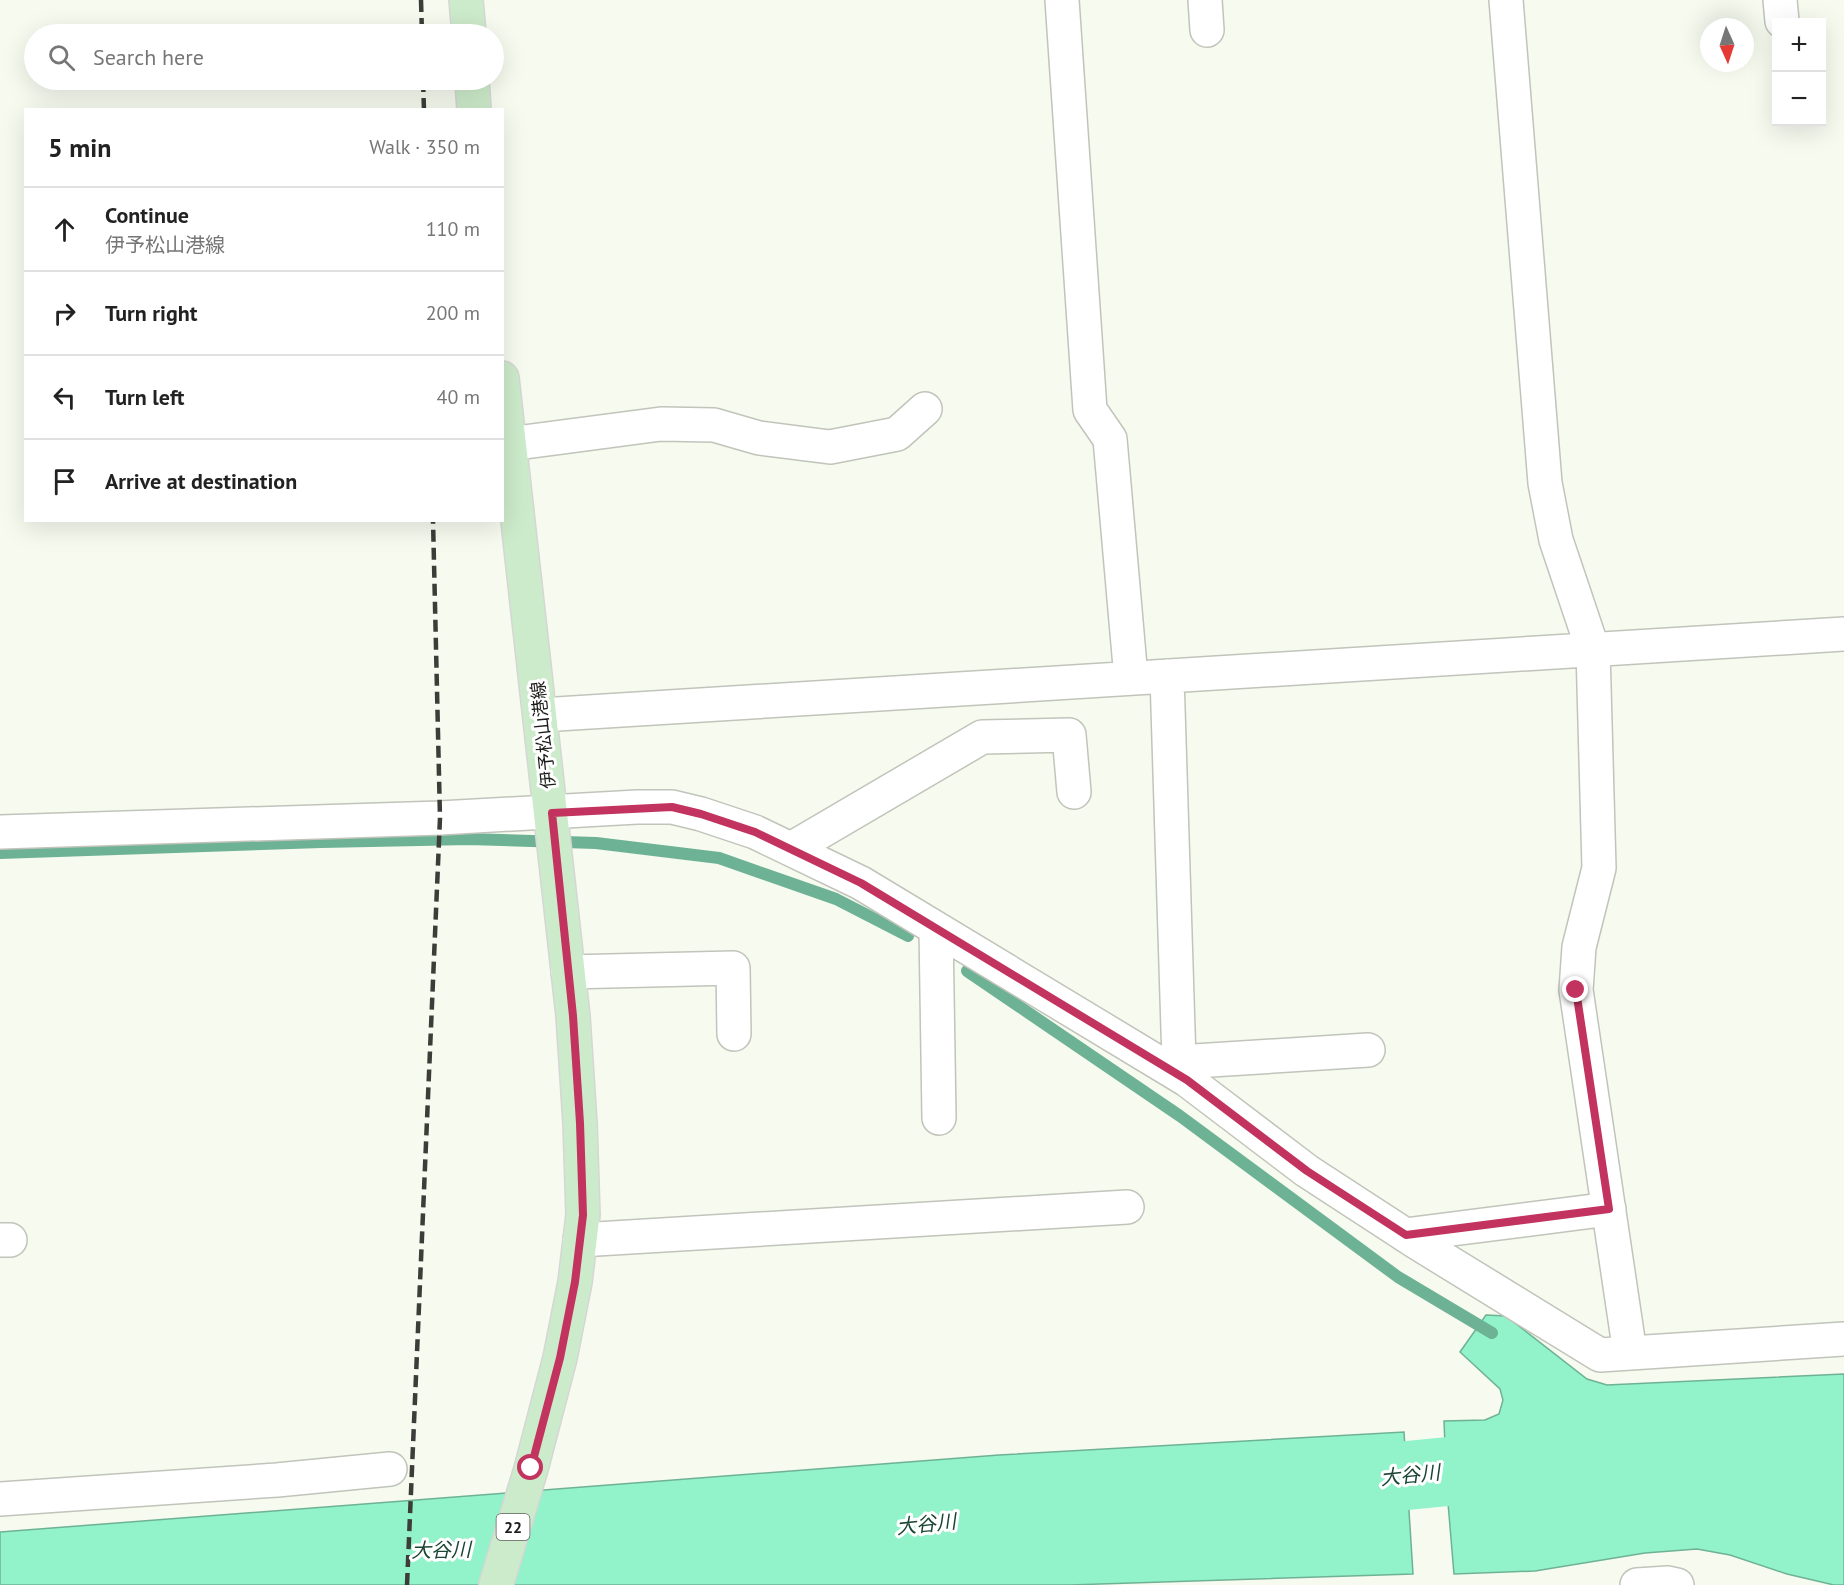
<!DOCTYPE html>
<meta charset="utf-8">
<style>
body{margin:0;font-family:"PT Sans","Noto Sans JP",sans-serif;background:#f2f2f2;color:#222}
.controls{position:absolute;right:18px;top:18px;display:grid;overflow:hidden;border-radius:0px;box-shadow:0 6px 24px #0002}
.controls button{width:54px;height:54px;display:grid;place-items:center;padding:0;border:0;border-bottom:2px solid #e0e0e0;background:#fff;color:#222;font:30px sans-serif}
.compass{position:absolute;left:1700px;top:18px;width:54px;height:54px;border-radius:50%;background:#fff;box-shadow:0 6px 24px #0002;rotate:177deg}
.stop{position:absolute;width:18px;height:18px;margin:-14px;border:4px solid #c2335f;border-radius:50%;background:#fff}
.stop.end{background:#c2335f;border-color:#fff;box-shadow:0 2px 6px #0008}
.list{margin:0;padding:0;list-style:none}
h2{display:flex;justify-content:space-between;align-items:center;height:78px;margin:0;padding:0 24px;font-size:26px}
h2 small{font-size:20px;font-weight:400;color:#767676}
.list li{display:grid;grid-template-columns:39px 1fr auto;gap:18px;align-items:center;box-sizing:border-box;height:84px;padding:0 24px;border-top:2px solid #e0e0e0}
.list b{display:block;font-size:22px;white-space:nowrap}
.list p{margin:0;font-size:20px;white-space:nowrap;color:#767676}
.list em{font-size:20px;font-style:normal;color:#767676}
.icon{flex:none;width:33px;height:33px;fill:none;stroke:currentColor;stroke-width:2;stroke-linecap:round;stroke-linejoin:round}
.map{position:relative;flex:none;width:1844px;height:1585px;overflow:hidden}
.search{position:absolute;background:#fff;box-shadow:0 6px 24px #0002;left:24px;top:24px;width:480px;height:66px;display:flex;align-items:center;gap:15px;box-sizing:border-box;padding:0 21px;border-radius:33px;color:#767676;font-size:22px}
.panel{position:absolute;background:#fff;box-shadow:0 6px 24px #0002;left:24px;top:108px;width:480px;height:414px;border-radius:0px}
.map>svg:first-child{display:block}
</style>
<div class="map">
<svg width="1844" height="1585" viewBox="0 0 1844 1585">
<rect width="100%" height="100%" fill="#f6faef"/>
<path fill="#92f3ca" stroke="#6eb295" stroke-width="1.5" d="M1486,1315L1506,1316L1587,1379L1607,1385L1844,1374V1585H1834L1787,1574L1730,1555L1697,1549L1645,1553L1535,1571L1454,1574L1448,1503H1456V1492H1447L1444,1421L1485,1420L1499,1414L1503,1400L1500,1389L1460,1352Z
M1404,1432L1413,1574L1069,1585H0V1532L999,1455Z"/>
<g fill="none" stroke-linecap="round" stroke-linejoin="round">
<path stroke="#6eb295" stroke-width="12" d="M0,853L321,842L469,839L596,843L719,858L836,899L908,936
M967,971L1180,1116L1398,1277L1492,1333"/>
<path stroke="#92f3ca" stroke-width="69" d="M1311,1485L1473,1469L1542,1459"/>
<g stroke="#c1c4ba" stroke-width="36">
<path id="minor" d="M1062,0L1090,410L1110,439L1131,678
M1205,0L1207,30
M1506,0L1545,483L1556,540L1593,650L1599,868L1579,947L1576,990L1630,1353
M1780,0L1782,21
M510,444L661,424L714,425L759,438L830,447L897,434L925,409
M1167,676L1179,1062
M541,715L1844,634
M0,832L440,818L637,807H672L701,814L755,832L861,883L1187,1080L1307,1171L1416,1242L1600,1355L1844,1339
M791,849L982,737L1069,735L1074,792
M936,929L939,1118
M568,972L733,968L734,1034
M1171,1070L1179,1062L1368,1050
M1405,1235L1609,1209
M0,1240H10
M580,1240L1127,1207
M0,1499L277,1480L390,1469
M1637,1585L1668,1583L1677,1585"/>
</g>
<g stroke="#d6d6d6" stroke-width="36">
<path id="major" d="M466,0L469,34
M472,80L474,110
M496,1585L531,1469L560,1358L575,1282L583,1215L580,1123L573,1016L502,378"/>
</g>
<use href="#minor" stroke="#fff" stroke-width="33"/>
<use href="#major" stroke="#ccebca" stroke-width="33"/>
<path stroke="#3c3d39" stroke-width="4.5" stroke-dasharray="12 6" stroke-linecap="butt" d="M421,0L422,34
M423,80L424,110
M407,1585L440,818L433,520"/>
</g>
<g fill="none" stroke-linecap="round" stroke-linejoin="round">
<path stroke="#c2335f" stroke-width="8" d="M531,1468L560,1358L575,1282L583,1215L580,1123L573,1016L552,813L672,807L701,814L755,832L861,883L1187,1080L1307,1171L1406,1235L1609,1209L1576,990"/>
</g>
<g text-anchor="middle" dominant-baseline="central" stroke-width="6" stroke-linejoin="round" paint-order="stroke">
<rect fill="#fff" stroke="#5f605e" stroke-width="1.5" x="496.5" y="1514" width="33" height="26" rx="4.5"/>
<g font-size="16" font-weight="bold" fill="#1b1c19">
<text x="513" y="1527">22</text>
</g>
<g font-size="18" fill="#1b1c19" stroke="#fff">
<text transform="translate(543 735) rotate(-96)">伊予松山港線</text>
</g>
<g font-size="20" font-style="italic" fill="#1b4534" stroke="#fff">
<text transform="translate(1410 1475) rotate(-6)">大谷川</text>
<text transform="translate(926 1524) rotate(-6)">大谷川</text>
<text transform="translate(441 1550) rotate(-1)">大谷川</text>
</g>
</g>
</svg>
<div class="controls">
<button>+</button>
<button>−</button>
</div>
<svg class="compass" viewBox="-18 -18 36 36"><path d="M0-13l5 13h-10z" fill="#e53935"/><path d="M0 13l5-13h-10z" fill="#767676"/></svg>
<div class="stop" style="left:531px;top:1468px"></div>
<div class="stop end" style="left:1576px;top:990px"></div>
<div class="search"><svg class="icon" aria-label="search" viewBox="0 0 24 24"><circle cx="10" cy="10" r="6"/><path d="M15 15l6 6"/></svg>Search here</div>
<section class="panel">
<h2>5 min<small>Walk · 350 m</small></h2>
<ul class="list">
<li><svg class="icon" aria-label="ahead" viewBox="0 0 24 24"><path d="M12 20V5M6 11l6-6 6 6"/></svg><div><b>Continue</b><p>伊予松山港線</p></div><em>110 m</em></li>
<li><svg class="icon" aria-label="right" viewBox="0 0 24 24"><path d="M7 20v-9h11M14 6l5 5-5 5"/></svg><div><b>Turn right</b></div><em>200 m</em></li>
<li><svg class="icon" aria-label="left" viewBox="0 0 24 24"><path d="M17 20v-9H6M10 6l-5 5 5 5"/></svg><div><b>Turn left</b></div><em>40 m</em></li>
<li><svg class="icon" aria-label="arrive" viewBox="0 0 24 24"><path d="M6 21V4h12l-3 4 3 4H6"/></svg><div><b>Arrive at destination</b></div></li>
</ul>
</section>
</div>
